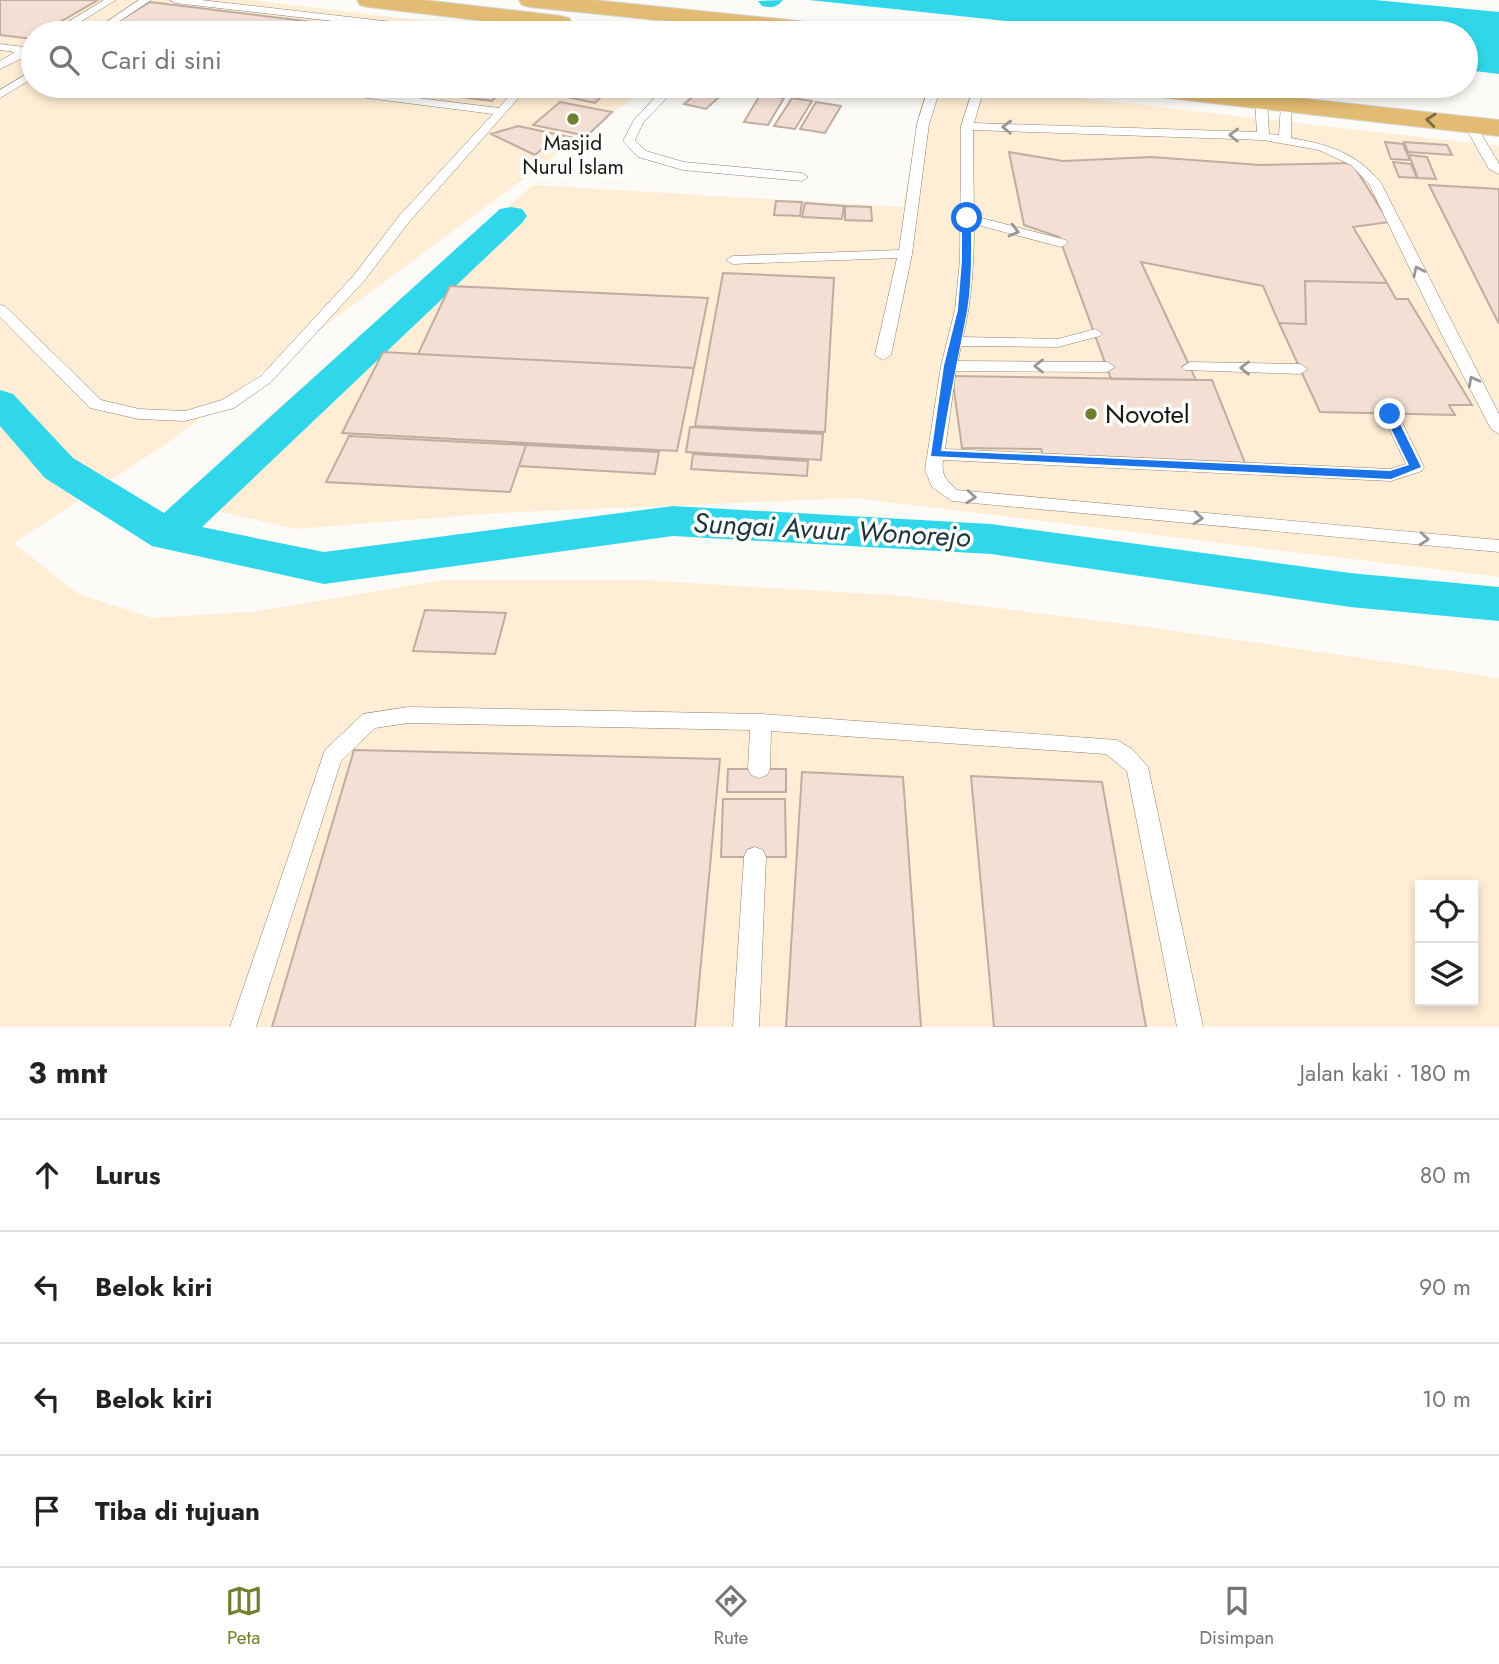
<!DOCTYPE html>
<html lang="id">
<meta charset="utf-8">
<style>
body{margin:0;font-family:Jost,sans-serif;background:#f6f6f6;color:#222}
.controls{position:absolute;right:21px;bottom:21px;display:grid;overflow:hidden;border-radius:0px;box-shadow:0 4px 10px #0003}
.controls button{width:63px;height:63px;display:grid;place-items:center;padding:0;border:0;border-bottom:2px solid #e0e0e0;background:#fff;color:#222;font:35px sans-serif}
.stop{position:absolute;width:21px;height:21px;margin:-16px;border:5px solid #1a73e8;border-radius:50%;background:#fff}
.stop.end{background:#1a73e8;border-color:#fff;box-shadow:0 2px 7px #0008}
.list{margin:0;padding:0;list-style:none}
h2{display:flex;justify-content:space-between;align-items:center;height:91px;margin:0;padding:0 28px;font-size:30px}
h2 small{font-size:23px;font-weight:400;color:#767676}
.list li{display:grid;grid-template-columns:46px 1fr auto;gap:21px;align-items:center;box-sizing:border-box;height:112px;padding:0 28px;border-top:2px solid #e0e0e0}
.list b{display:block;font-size:26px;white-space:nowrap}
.list em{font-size:23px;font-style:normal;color:#767676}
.icon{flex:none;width:38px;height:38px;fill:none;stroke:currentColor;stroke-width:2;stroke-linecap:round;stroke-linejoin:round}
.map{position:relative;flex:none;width:1499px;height:1027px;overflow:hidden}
.search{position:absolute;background:#fff;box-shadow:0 4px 10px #0003;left:21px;right:21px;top:21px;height:77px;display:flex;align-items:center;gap:18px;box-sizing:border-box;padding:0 24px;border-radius:38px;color:#767676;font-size:26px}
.sheet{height:539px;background:#fff}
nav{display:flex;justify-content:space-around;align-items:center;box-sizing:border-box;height:98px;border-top:2px solid #e0e0e0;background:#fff;font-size:19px;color:#767676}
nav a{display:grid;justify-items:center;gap:4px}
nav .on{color:#71802e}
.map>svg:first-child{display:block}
</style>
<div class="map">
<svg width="1499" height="1027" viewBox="0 0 1499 1027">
<rect width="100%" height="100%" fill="#fdfbf7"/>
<path fill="#ffeed5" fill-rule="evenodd" d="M0,0H252L525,33H33V86H649L163,446L14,543L78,594L153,618L258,611L443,580H642L904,596L1155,628L1499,678V1027H0ZM1420,885H1473V1001H1420Z
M924,86H974L1499,146V577L854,498L498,513L295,529L217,511L232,449L533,185L903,207Z"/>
<path fill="#30d7ea" d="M809,0H1375L1499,12V74L1466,70V33H1120Z"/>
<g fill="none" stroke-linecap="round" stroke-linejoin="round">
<path fill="#30d7ea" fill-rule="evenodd" d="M783,0C777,8 771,8 762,6L758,1Z
M511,207L522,209L527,216L522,223L202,527L324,552L673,506L991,524L1350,573L1499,587V621L1350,607L991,554L673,536L324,584L152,546L45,478L0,426V390L13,394L73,458L164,513L500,209Z"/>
</g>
<path fill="#f3dfd3" stroke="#c0ada1" stroke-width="2" d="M0,0H98L41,33H33L32,39L0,35Z
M150,2L402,33H187L114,24Z
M432,86H506L492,101L425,92Z
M549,86H585L607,91L595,103L553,94L561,88Z
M705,86L730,87L706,109L684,104Z
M755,86H782L773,94L751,90Z
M783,86H810L800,96L777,91Z
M760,95L784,98L768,125L744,122Z
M792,98L812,101L795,129L774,126Z
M560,102L612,112L587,136L533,125Z
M816,102L841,106L825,133L800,129Z
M518,126L583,140L543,148L535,155L491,134Z
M1385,142L1403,144L1410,160L1391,159Z
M1404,142L1447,145L1452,155L1408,152Z
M1009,152L1063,161L1152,157L1260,165L1352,163L1389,222L1353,227L1387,283L1305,281L1306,324L1279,323L1263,286L1141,262L1196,380L1111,379L1059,237L1024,225Z
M1409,155L1427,157L1436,179L1418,178Z
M1393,162L1411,164L1417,178L1399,177Z
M1429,185L1499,189V324Z
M776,201L802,202L800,216L774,215Z
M805,203L844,206L842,219L802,217Z
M845,206L871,207L872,221L845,220Z
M723,273L834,278L825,432L695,426Z
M1305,281L1387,283L1396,299H1408L1472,405H1449L1455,415L1320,412L1279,323L1306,324Z
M450,286L708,298L694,368L418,354Z
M383,352L418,354L694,368L677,451L342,433Z
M952,376L1212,380L1245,463L1044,459L1041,449L962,448Z
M690,427L823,434L821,460L686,452Z
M349,436L526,445L510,492L326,482Z
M526,445L659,452L655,474L519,466Z
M693,454L808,461L807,476L691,469Z
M425,610L506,613L495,654L413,651Z
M354,750L720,759L695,1027H272Z
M728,769H786V792H727Z
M802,772L903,777L921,1027H786Z
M971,776L1102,782L1146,1027H994Z
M723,799H785L786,857H721Z"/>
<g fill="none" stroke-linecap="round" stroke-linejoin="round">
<g stroke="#8c8171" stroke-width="1">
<path id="lane" d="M104,0H116L62,33H50Z
M139,0H151L102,33H90Z
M170,0H201L462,30L467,33H437L175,3Z
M726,18L731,21L724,33H714L722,19Z
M571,22L580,24L572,33H562Z
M33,43V53L0,69V61L15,52L0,50V44L24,47Z
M33,70V78L0,98V90Z
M292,86H321L499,108L517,86H529L409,222L364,281L271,382L234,408L185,421L139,419L90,408L0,317V305L5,306L101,400L139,409L185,411L222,400L261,376L354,275L399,216L493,114L297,89Z
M666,86H678L643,123L635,140L646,151L684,162L802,173L808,177L802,181L683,170L638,157L623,141L634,120Z
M929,86H941L929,124L912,254L891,355L883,360L875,355L897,258L733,264L726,260L733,256L899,250L917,124Z
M974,86H985L974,123L1257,132L1255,101L1261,98L1267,101L1269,134L1279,135L1281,104L1291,102V138C1328,144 1357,153 1381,183L1499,414V434L1491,429L1441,333L1369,184L1351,165L1319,150L1263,140L973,130L974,216L1066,240L1068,243L1061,247L974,224C974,262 972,299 963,337L1058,339L1095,329L1102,333L1100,336L1058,347L961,346L958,361L1107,362L1115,367L1107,372L956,371L945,449L1390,469L1406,464L1382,414L1390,409L1398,414L1424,467L1422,471L1391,481L943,460C941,475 946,480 957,490L1499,540V552L952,501L932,487L925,470L941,366L955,310L960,260L961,126Z
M1466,123L1476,125L1499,164V174L1489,169L1464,125Z
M1190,362L1300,364L1308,369L1300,374L1185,370L1182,367Z
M408,707L761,714L1117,740L1132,749L1148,767L1203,1027H1177L1127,771L1106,754L771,731L770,769L767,775L759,778L751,775L748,769L750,730L408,723L375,728L341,761L256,1027H230L325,750L363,714Z
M755,847L763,850L766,857L759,1027H733L744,857L747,850Z"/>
</g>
<g stroke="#d6d5d4" stroke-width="2">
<path id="primary" d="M357,0H423L561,16L569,18L572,23L569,28L561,30L368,7L360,5Z
M519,0H593L846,26L854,28L857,33H784L530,7L522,5Z
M1113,86H1189L1499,120V136L1125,93L1116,91Z"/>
</g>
<use href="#lane" fill="#fff" fill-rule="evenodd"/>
<use href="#primary" fill="#e2bc72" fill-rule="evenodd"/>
</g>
<defs><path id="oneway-chevron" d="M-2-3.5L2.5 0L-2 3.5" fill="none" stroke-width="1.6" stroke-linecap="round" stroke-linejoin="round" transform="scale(1.75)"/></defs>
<use stroke="#7e6a41" href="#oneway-chevron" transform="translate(1431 120) rotate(-174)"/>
<g stroke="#989793">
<use href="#oneway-chevron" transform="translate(1007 127) rotate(-178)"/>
<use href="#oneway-chevron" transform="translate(1234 135) rotate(-178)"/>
<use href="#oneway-chevron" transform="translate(1014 231) rotate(15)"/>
<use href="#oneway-chevron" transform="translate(1418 271) rotate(-116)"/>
<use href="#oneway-chevron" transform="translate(1039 366) rotate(-180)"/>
<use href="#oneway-chevron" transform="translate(1245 368) rotate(-179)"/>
<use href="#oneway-chevron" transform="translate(1473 381) rotate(-118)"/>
<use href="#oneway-chevron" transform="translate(971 497) rotate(5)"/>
<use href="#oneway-chevron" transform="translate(1198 518) rotate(5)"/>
<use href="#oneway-chevron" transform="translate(1424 539) rotate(5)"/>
</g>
<path fill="#1a73e8" d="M967,216L971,218C971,249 972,281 967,311C958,358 948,404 941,451L1390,471L1409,465L1384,414L1390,410L1395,414L1421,467L1391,479L931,456L944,366L958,310L962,260V218Z"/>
<g fill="#71802e" stroke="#fff" stroke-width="2.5">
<circle cx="573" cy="119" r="7"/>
<circle cx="1091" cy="414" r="7"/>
</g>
<g text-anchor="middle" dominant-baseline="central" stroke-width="7" stroke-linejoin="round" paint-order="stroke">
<g font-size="21" fill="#1b1710" stroke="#fff">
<text x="573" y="143">Masjid<tspan x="573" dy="24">Nurul Islam</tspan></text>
</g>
<g font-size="26" fill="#1b1710" stroke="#fff" text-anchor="start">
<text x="1105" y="414">Novotel</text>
</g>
<g font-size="28" font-style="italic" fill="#1c3639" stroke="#fff">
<text transform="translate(832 530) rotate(3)">Sungai Avuur Wonorejo</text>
</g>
</g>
</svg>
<div class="controls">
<button><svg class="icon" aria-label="locate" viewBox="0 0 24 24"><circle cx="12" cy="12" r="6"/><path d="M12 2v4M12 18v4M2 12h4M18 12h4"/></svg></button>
<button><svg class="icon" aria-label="layers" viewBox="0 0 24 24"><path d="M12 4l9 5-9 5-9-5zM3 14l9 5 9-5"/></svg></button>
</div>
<div class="stop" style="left:967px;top:218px"></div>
<div class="stop end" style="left:1390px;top:414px"></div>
<div class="search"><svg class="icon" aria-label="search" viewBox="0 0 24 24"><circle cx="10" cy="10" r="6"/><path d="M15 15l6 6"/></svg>Cari di sini</div>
</div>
<section class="sheet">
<h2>3 mnt<small>Jalan kaki · 180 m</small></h2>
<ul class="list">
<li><svg class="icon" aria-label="ahead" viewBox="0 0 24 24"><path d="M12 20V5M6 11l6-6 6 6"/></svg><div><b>Lurus</b></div><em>80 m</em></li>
<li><svg class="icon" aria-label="left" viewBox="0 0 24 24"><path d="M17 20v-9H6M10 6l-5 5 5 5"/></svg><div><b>Belok kiri</b></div><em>90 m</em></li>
<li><svg class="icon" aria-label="left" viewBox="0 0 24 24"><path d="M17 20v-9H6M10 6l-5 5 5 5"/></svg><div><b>Belok kiri</b></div><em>10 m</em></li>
<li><svg class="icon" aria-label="arrive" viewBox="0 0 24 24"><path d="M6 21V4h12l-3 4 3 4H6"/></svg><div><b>Tiba di tujuan</b></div></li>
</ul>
</section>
<nav>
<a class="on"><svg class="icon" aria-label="map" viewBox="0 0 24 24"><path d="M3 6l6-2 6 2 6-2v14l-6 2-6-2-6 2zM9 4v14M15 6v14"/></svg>Peta</a>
<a><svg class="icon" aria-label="directions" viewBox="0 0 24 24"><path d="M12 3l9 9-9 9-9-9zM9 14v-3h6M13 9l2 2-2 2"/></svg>Rute</a>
<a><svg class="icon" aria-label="saved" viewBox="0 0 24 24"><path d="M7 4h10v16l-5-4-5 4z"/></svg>Disimpan</a>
</nav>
